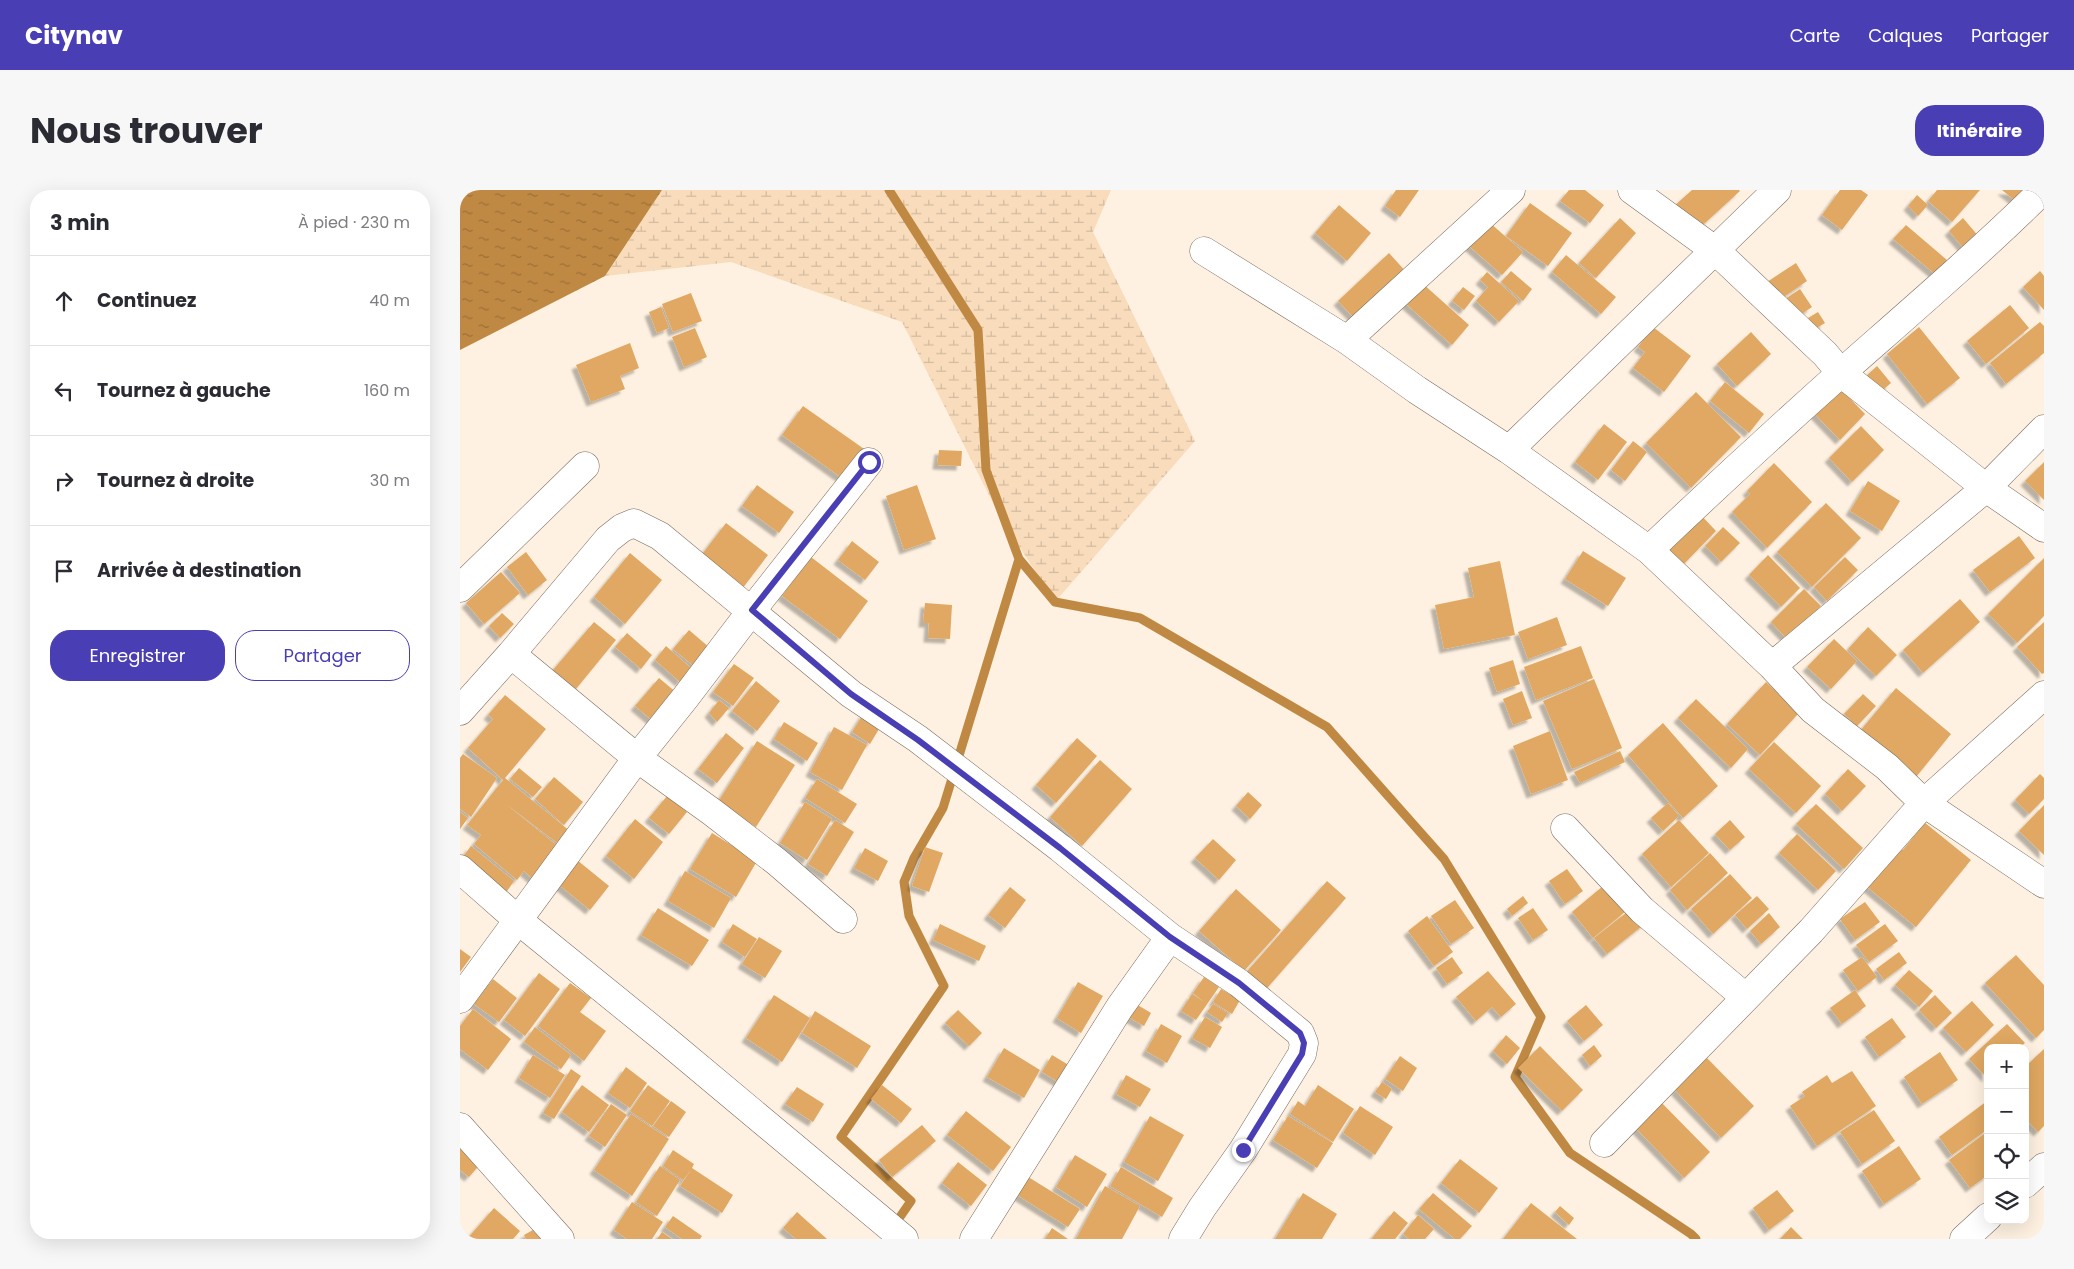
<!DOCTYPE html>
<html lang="fr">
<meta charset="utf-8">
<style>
body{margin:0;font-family:Poppins,sans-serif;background:#f7f7f7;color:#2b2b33}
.controls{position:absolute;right:15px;bottom:15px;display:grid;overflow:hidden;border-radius:10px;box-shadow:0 5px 20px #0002}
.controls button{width:45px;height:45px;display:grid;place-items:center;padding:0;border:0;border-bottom:1px solid #e1e1e2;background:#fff;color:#2b2b33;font:25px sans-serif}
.stop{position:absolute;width:15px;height:15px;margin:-11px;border:4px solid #4a3eb5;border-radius:50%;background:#fff}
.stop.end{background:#4a3eb5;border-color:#fff;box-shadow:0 1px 5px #0008}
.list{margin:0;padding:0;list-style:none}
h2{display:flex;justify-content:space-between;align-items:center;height:65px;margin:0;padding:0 20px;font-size:21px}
h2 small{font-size:16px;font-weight:400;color:#7c7c81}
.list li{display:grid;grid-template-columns:32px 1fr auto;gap:15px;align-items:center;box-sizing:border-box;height:90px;padding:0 20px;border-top:1px solid #e1e1e2}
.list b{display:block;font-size:19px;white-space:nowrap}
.list em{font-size:16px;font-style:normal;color:#7c7c81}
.actions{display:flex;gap:10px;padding:15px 20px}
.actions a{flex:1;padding:11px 0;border:1px solid #4a3eb5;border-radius:20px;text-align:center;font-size:18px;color:#4a3eb5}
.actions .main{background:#4a3eb5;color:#fff}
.icon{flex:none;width:28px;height:28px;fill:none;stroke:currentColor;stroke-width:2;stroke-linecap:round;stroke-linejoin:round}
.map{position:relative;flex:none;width:1584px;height:1049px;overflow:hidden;border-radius:20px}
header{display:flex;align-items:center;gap:30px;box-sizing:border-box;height:70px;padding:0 25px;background:#4a3eb5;color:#fff}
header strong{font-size:24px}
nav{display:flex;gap:28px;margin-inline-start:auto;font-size:18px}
.intro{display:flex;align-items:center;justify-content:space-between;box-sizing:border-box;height:120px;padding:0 30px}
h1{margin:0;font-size:35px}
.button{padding:12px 22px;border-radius:20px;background:#4a3eb5;color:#fff;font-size:18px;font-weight:700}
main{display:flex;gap:30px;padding:0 30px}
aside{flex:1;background:#fff;border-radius:20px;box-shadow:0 5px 20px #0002}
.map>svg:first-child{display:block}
</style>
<header>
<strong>Citynav</strong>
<nav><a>Carte</a><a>Calques</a><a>Partager</a></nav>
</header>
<div class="intro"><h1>Nous trouver</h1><a class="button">Itinéraire</a></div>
<main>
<aside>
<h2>3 min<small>À pied · 230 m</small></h2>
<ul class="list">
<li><svg class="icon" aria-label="ahead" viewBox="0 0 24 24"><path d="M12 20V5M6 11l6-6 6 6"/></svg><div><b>Continuez</b></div><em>40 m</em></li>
<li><svg class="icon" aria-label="left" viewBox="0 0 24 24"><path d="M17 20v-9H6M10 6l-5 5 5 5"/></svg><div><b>Tournez à gauche</b></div><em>160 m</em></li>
<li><svg class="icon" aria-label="right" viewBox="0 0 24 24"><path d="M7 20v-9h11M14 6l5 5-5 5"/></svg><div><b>Tournez à droite</b></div><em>30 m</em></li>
<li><svg class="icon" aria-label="arrive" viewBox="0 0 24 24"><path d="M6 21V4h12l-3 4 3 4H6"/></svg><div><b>Arrivée à destination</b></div></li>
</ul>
<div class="actions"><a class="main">Enregistrer</a><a>Partager</a></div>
</aside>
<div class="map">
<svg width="1584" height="1049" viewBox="0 0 1584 1049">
<defs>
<pattern id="wetland-marsh" width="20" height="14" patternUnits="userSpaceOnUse" patternTransform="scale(1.25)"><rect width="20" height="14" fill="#f8dcbb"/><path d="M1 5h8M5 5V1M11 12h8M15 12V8" fill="none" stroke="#d4bb9f"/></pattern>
<pattern id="water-ripples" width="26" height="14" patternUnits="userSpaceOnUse" patternTransform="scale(1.25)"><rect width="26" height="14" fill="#c08943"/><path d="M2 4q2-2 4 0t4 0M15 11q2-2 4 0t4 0" fill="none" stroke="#9b6e36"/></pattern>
<filter id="shadow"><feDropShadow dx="-4.5" dy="4.5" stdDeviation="1" flood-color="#0004"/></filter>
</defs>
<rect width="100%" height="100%" fill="#fef1e1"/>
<path fill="url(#wetland-marsh)" d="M202,0H651L633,42L735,251L595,412L539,325L442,132L271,72L145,86Z"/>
<path fill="url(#water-ripples)" d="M0,0H202L145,86L0,160Z"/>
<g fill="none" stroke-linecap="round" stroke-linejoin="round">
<path stroke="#c08943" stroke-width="9" d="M429,0L518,140L526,280L559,369L595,412L680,428L867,537L984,669L1081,827L1055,887L1110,963L1231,1044L1236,1049
M433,1037L451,1011L381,947L484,796L449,726L444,692L454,668L483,618L559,369"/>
</g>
<path fill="#e0a862" filter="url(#shadow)" d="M936,0H959L940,27L925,16Z
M1109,0H1125L1144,15L1130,33L1100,11Z
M1232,0H1279L1280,1L1234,43L1212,18Z
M1380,0H1401L1408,5L1382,40L1362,25Z
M1477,0H1520L1492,32L1468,11Z
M1542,0H1567L1558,13Z
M1457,5L1468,15L1458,26L1448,16Z
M1070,13L1112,43L1088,76L1046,46Z
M879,15L911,43L887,71L855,43Z
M1160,28L1176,43L1136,88L1119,73Z
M1503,28L1520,48L1506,61L1489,41Z
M1029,32L1063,62L1042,85L1008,55Z
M1446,35L1487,70L1475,84L1433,49Z
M929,63L948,84L897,131L878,111Z
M1106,65L1156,107L1141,124L1092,82Z
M1336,73L1347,91L1316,112L1304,94Z
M1051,81L1072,99L1063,111L1041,92Z
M1580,81L1584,86V120L1563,97Z
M1027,82L1059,111L1039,132L1016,111L1028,97L1020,90Z
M962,93L1009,135L992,155L945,113Z
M1003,97L1015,106L1004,120L992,111Z
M1340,99L1352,117L1334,129L1322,111Z
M231,103L242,131L213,142L202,114Z
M1550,115L1569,138L1526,174L1507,151Z
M201,117L209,138L197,143L189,122Z
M1358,122L1365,133L1355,139L1348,128Z
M1580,132L1584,136V163L1546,194L1530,173Z
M1193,137L1231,166L1204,202L1173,178L1185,162L1178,157Z
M1459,137L1500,188L1467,214L1427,164Z
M235,138L247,167L224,177L212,147Z
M1291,142L1311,164L1277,196L1257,174Z
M170,153L179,178L160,186L165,199L131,212L116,175Z
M1417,176L1431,193L1417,205L1404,188Z
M1265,192L1304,224L1289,243L1250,211Z
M1379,197L1405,224L1380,250L1353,222Z
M1236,202L1281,247L1231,298L1186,253Z
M343,216L407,261L386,291L322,245Z
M1144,234L1167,252L1138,290L1115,272Z
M1401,236L1424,260L1392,292L1369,268Z
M1173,251L1187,262L1165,291L1151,280Z
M479,260L502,261L501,276L477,275Z
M1584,272V310L1565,291Z
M1314,273L1352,312L1307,358L1272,322L1290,304L1287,301Z
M1408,291L1440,311L1422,341L1390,321Z
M297,295L334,322L319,343L282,316Z
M457,295L476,349L444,360L426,306Z
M1366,313L1401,348L1352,397L1317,362Z
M1238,322L1256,341L1220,378L1201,359Z
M266,333L308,365L282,399L240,367Z
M1263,337L1280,353L1261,372L1245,356Z
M1559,346L1575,368L1530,402L1513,380Z
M392,351L419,372L405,390L378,370Z
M1123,361L1166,388L1148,416L1105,389Z
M66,362L87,390L68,405L47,377Z
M170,363L202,390L165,434L134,407Z
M1308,365L1340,398L1321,417L1289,385Z
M351,367L408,411L380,449L322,406Z
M1385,367L1398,380L1367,411L1354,397Z
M1584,368V426L1557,453L1528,424Z
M1040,371L1055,445L984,459L975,415L1014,407L1008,378Z
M41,382L60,403L24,434L6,413Z
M1344,399L1361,416L1328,450L1311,432Z
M1500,409L1520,432L1463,483L1443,460Z
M465,413L492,415L490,449L468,448L469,433H463Z
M42,423L54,434L40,448L29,436Z
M1097,427L1107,455L1068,469L1058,442Z
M134,432L156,450L116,499L93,480Z
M1584,432V483L1582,484L1557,457Z
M1408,437L1437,465L1416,486L1388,459Z
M229,440L250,458L235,477L213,459Z
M167,443L192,465L181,479L155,457Z
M1374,449L1397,471L1371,499L1347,477Z
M206,456L231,478L220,492L195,470Z
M1121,456L1133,488L1076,510L1064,477Z
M1053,470L1060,494L1037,502L1029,478Z
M274,474L294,488L273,516L253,502Z
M199,488L217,503L194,532L175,516Z
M1134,489L1162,558L1112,579L1083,511Z
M296,491L320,511L297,541L272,521Z
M1306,492L1339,523L1300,565L1267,534Z
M1436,498L1491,544L1456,587L1400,541Z
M1062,501L1072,528L1053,535L1043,509Z
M1403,504L1416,516L1397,536L1384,524Z
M45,505L86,539L45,588L111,642L100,655L46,614L100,658L74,690L64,681L57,690L14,654L21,645L7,635L43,590L8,558L33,529L28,525Z
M1236,509L1288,559L1271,578L1218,528Z
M259,510L269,518L257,532L249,523Z
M404,523L422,534L410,554L392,542Z
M324,532L358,553L347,571L314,549Z
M1203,533L1258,596L1223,628L1168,565Z
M374,537L407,555L382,600L350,582Z
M1090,541L1108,590L1071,604L1053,556Z
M266,543L284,558L257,593L238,579Z
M617,548L637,566L596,613L576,595Z
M297,551L335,575L296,637L258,612Z
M1314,552L1361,596L1336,623L1289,579Z
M1160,561L1165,572L1120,593L1114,582Z
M3,564L37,588L11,627L0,619V568Z
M640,570L672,599L622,656L590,627Z
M59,578L82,597L73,607L50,589Z
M1388,579L1406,596L1382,621L1365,604Z
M1580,584L1584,588V609L1569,624L1555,610Z
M94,587L123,612L104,635L75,609Z
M357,589L397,614L385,633L345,608Z
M788,602L802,615L790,629L776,616Z
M207,606L227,622L209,644L189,628Z
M345,612L372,629L347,670L320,653Z
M1208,613L1219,626L1203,641L1191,628Z
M1356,614L1403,658L1384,679L1336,634Z
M1584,615V665L1559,641Z
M0,622L8,628L0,639Z
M1459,628L1511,670L1456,737L1406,696L1437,655L1443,660L1456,644L1450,638Z
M175,629L203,652L174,689L146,666Z
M375,630L394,642L367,686L348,674Z
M1219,630L1249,663L1211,697L1182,664Z
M1270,630L1285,647L1270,660L1255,644Z
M252,643L297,671L276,707L230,679Z
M1337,644L1376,681L1358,700L1319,663Z
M753,649L776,670L759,690L735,668Z
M11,656L54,691L45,704L2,668Z
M465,657L483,663L469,702L452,696Z
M405,658L428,671L418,691L394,678Z
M1250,663L1268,683L1227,720L1210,700Z
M117,670L149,696L130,720L98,694Z
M1107,679L1123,701L1105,714L1089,691Z
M225,681L271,708L254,738L208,711Z
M1270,684L1292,708L1253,744L1231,719Z
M867,691L886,708L801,805L781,788Z
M1143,696L1165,722L1133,748L1112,722Z
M550,697L566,710L545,738L528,725Z
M776,699L821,740L784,781L739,741Z
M1063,706L1068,713L1052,726L1047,719Z
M1297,706L1309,719L1287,739L1275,725Z
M995,710L1014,738L991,754L971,726Z
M1405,712L1420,732L1395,750L1380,729Z
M198,718L249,750L232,776L181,745Z
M1073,718L1088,740L1073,750L1058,728Z
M1167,722L1187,732L1147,764L1134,748Z
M1309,723L1320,737L1301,754L1290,741Z
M967,726L993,762L974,776L948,741Z
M273,734L297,749L285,767L262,752Z
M480,734L526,756L519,771L473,750Z
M1425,734L1438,751L1409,772L1396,755Z
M299,747L322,761L305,788L282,774Z
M0,759L11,767L0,782Z
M1439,762L1447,773L1424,790L1416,779Z
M1556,765L1584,795V840L1576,848L1525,793Z
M992,767L1003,783L987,794L976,778Z
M1402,767L1417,787L1398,801L1383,780Z
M1449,780L1473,801L1459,817L1435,795Z
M1028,781L1056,814L1041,827L1032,817L1016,831L996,807Z
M79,783L100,799L65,846L44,830Z
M744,787L759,797L736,830L721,821L732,804L744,812L733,803Z
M33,789L57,808L39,832L14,814Z
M618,792L643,806L621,843L597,828Z
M110,793L131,808L120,822L146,841L124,871L78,836Z
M761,799L780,810L772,824L753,812Z
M1395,800L1406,816L1382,834L1370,818Z
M314,805L350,828L322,872L286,848Z
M1475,805L1492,823L1476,838L1459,820Z
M671,811L691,823L684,836L663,824Z
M1512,811L1534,835L1506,862L1483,838Z
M753,814L768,823L762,832L747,822Z
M1126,815L1143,835L1124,851L1107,831Z
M13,819L51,849L28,880L0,859V836Z
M498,820L522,843L509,856L485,833Z
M355,821L411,856L397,878L342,843Z
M745,827L762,837L750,858L732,848Z
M1432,828L1446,847L1419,867L1405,847Z
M701,834L722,846L707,873L686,861Z
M1547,834L1565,853L1559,858H1528L1527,888L1509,869Z
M75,837L111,865L101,879L64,852Z
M1046,845L1060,858L1047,874L1033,861Z
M1134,855L1142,866L1130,876L1122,865Z
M1080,856L1123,900L1102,921L1058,878Z
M544,858L580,880L564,908L527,887Z
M1584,859V936L1578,942L1565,928V877Z
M1480,862L1498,890L1462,914L1444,887Z
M73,865L105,885L90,908L59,888Z
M592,865L612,877L602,894L582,882Z
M940,866L957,878L943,901L925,889Z
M1247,868L1294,916L1261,948L1215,900Z
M166,877L187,893L170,918L148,903Z
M111,879L121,886L94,929L83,923Z
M1392,881L1416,916L1357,956L1330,916L1345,906L1342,902L1367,885L1372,893Z
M666,885L691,899L680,917L656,904Z
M922,892L932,899L926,909L915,902Z
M122,895L149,915L129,942L102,922Z
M188,895L210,911L192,936L170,921Z
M422,895L452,919L441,933L411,909Z
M858,895L894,919L873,952L830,924L838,911L845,916Z
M337,897L364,914L353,932L325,914Z
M1196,907L1250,962L1224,988L1170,932Z
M211,911L226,922L209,947L193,936Z
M1527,911L1528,939L1492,965L1479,947Z
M151,914L167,925L145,957L129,946Z
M900,916L933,937L915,965L883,943Z
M1414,920L1435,951L1402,974L1380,942Z
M506,921L551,957L533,981L487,945Z
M171,924L209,949L172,1006L134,980Z
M690,926L724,945L698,991L664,972Z
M828,926L873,953L857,978L813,950Z
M462,935L476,951L432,987L419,970Z
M1528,941V985L1510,998L1489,970Z
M0,951L23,971L9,987L0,980Z
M1439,956L1461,989L1424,1014L1402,981Z
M213,960L234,974L232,978L273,1005L262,1023L220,996L231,980L223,990L203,976Z
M615,965L647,984L627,1017L596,997Z
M1000,969L1038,998L1019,1023L981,993Z
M498,972L527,995L511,1016L482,993Z
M200,976L220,990L197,1026L176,1012Z
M661,977L713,1008L702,1027L650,996Z
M565,985L620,1019L608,1037L554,1003Z
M645,996L680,1016L662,1049H616Z
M1317,1000L1334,1021L1309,1040L1293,1018Z
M843,1003L877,1024L862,1049H815Z
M973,1003L1012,1036L1000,1049H995L959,1019Z
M172,1012L203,1032L192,1049H167L154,1040Z
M1071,1013L1117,1049H1043Z
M1100,1016L1114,1028L1109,1035L1095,1022Z
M34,1018L60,1041L53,1049H7Z
M934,1021L948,1033L935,1049H913L912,1048Z
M337,1022L367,1049H336L323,1038Z
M958,1025L974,1039L965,1049H949L943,1044Z
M213,1026L242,1046L240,1049H222L205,1037Z
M80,1036L87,1049H66L64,1045Z
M1331,1037L1343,1049H1320Z
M592,1038L608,1049H585Z
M202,1042L212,1049H197Z"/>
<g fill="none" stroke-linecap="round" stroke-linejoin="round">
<g stroke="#786c5f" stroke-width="29">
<path id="minor" d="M1172,0L1256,61L1365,164L1381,183L1526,298L1584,338
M744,61L887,150L957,200L1049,260L1189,360L1312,476L1353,520L1427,577L1464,613L1584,694
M887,150L1051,0
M1049,260L1317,0
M1189,360C1252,300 1316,241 1381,183C1449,123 1518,64 1583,0
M0,398L125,276
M51,464L177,568L252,622L317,672L383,729
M1312,476L1526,298L1584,239
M0,521L51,464L148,349L162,338L174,333L200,346L391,504L458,549L600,658L710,747L779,793L840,843L844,853L842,864L783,960L742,1018L723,1049
M1105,638L1182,720L1285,807
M0,679L59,731L207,851L444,1049
M0,809L177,568L225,508L292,420L409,272
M0,937L100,1049
M1144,953L1351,741L1464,613L1584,505
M1565,994L1584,977
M514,1049L660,817L710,747
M1504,1049L1528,1027"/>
</g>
<use href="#minor" stroke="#fff" stroke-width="28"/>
</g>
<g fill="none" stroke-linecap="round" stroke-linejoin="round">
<path stroke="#4a3eb5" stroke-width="6" d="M409,272L292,420L391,504L458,550L600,658L710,747L779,793L840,843L844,853L842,864L783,960"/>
</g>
</svg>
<div class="controls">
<button>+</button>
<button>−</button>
<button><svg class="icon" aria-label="locate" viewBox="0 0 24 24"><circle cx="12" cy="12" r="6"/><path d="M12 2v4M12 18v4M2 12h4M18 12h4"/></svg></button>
<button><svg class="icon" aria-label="layers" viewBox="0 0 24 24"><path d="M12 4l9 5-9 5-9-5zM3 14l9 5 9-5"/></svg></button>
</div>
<div class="stop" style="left:409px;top:272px"></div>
<div class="stop end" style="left:783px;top:960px"></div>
</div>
</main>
